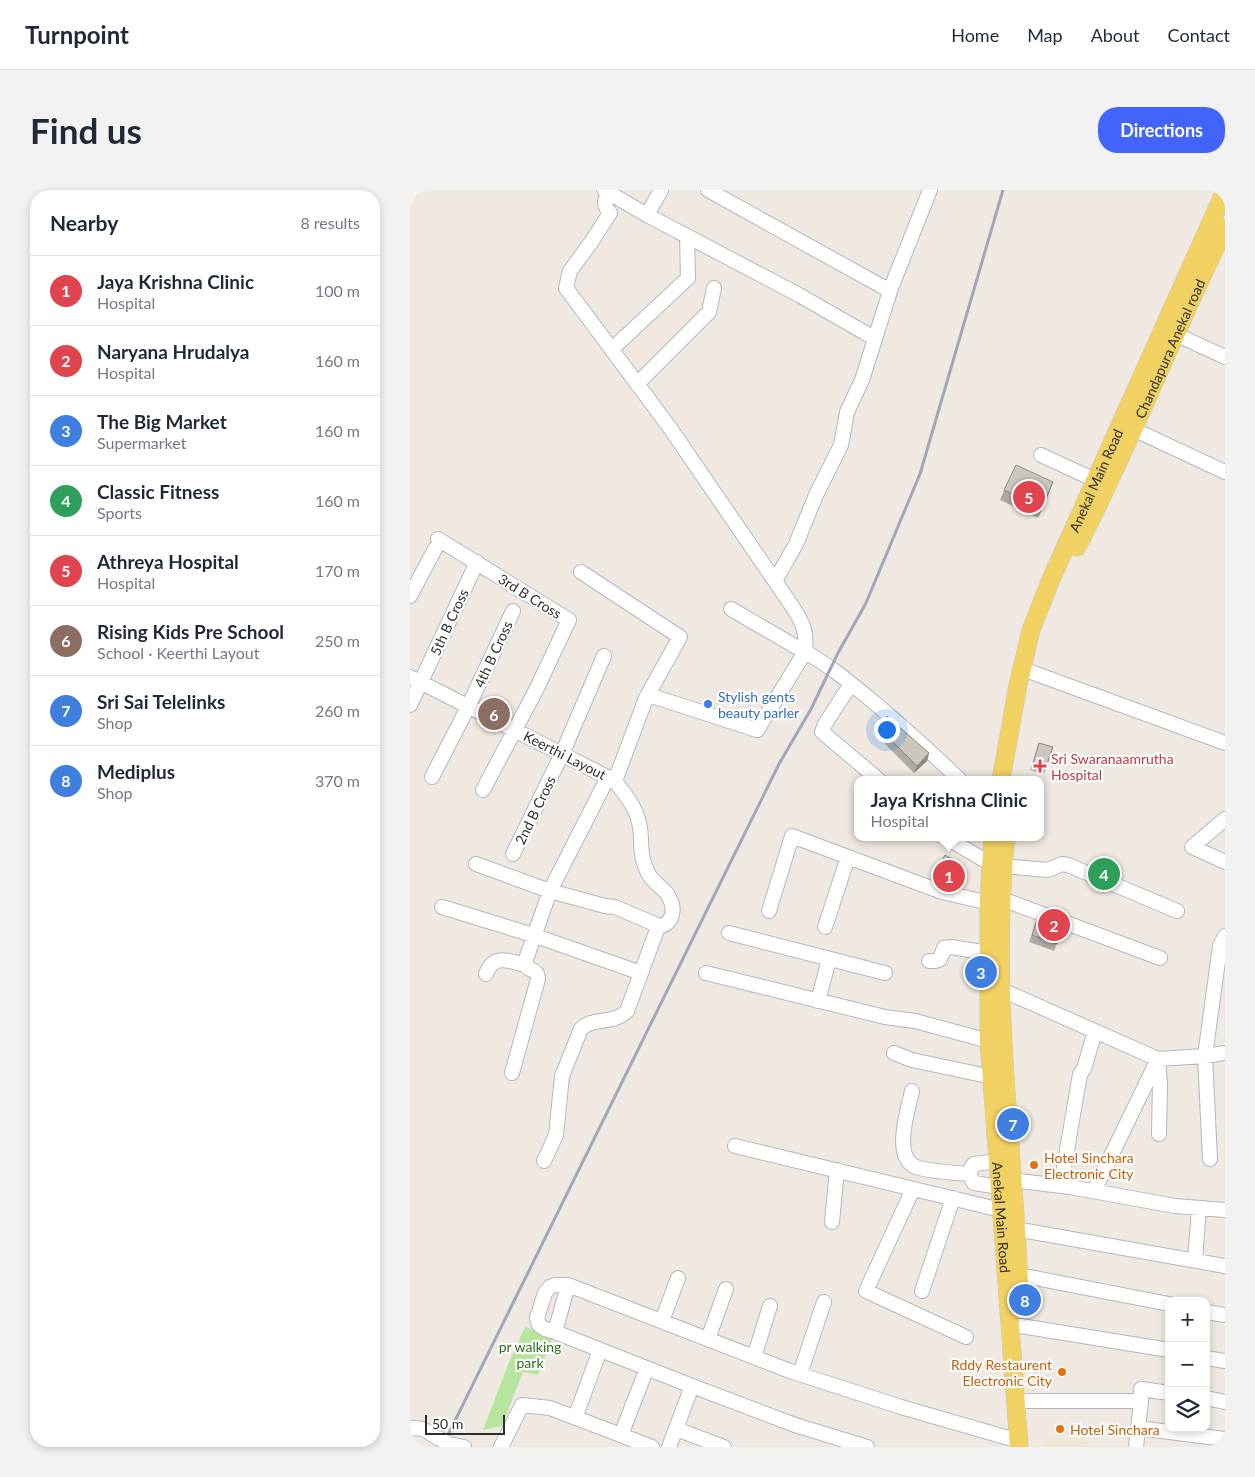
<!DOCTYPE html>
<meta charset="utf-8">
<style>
body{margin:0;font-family:Lato,sans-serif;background:#f2f2f3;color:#1f2937}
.controls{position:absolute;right:15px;bottom:15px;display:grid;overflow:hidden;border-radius:10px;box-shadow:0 2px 8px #0003}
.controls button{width:45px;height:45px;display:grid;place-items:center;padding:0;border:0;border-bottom:1px solid #e0e1e3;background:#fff;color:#1f2937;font:25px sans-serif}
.scale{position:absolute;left:15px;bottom:12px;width:80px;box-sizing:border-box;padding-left:5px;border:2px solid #2e2e2e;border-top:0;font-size:14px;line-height:18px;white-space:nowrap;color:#2e2e2e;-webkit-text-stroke:4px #fff;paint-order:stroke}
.you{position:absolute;left:476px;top:539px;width:18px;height:18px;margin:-12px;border:4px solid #fff;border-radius:50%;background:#1a73e8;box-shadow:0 0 0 8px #1a73e833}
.badge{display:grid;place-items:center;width:32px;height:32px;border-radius:50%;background:#4264fb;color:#fff;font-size:16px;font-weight:700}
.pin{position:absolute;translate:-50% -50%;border:2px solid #fff;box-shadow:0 1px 5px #0006}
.popup{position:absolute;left:444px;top:586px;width:190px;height:65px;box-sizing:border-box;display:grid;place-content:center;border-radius:10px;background:#fff;filter:drop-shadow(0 1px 4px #0005);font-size:16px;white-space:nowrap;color:#747a83}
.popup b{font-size:19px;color:#1f2937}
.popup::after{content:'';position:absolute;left:50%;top:100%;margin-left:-10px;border:10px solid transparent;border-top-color:#fff}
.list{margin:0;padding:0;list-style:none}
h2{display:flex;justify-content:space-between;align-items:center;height:65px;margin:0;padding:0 20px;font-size:21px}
h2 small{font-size:16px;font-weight:400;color:#747a83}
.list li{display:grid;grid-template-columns:32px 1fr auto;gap:15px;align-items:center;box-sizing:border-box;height:70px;padding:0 20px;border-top:1px solid #e0e1e3}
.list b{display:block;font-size:19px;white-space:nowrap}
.list p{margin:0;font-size:16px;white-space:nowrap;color:#747a83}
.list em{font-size:16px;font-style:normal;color:#747a83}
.icon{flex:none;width:28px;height:28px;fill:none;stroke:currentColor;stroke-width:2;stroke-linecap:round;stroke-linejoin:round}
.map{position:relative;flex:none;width:815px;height:1257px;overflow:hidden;border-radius:20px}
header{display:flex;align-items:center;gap:30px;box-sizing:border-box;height:70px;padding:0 25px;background:#fff;border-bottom:1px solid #e0e1e3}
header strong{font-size:24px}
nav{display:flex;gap:28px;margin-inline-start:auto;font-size:18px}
.intro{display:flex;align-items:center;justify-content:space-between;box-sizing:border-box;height:120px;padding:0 30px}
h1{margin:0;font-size:35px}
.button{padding:12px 22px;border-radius:20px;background:#4264fb;color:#fff;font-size:18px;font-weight:700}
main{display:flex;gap:30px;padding:0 30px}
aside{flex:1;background:#fff;border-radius:20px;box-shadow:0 2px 8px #0003}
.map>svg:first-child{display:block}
</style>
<header>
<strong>Turnpoint</strong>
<nav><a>Home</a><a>Map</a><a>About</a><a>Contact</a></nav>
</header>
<div class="intro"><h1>Find us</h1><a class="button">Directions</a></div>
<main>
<aside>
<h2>Nearby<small>8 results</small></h2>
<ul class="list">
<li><span class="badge" style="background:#e0444e">1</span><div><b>Jaya Krishna Clinic</b><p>Hospital</p></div><em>100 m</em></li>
<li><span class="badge" style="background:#e0444e">2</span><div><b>Naryana Hrudalya</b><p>Hospital</p></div><em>160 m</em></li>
<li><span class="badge" style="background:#3f7fe0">3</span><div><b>The Big Market</b><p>Supermarket</p></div><em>160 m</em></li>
<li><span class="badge" style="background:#2e9e5b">4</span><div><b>Classic Fitness</b><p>Sports</p></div><em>160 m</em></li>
<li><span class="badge" style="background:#e0444e">5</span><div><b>Athreya Hospital</b><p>Hospital</p></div><em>170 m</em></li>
<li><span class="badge" style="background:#8d6e63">6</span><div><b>Rising Kids Pre School</b><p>School · Keerthi Layout</p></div><em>250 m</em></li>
<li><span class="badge" style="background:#3f7fe0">7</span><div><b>Sri Sai Telelinks</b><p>Shop</p></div><em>260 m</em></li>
<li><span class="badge" style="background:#3f7fe0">8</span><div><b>Mediplus</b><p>Shop</p></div><em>370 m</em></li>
</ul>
</aside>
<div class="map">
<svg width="815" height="1257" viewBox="0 0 815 1257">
<rect width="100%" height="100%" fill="#efe9e1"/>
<path fill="#f0e6d1" d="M634,1249L675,1250L678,1257H635Z"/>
<path fill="#b6e59e" d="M115,1137L143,1147L128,1185L113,1182L92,1236L73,1240L98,1175Z"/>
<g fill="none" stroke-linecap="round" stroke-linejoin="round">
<g stroke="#b4b7c1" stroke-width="16">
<path id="minor" d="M194,0L237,25L251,0
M200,0C195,9 192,14 200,23L182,51L160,81L156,98L260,238L382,416C393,433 397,441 395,462L321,419
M298,0L473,97L481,98L520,0
M237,25L389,105L464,148
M765,144L815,167
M202,159L278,88L277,46
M227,194L299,122L304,98
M723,239L815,282
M631,265L685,290
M28,349L159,430L126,500L73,600
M171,382L270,447L236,508
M365,391L386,354L406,305L431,255L437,222L452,190L481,98
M0,406L25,359
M621,482L815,553
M0,487L205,591L236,508L245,507L347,540L395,462C421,476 444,496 467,515C495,539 523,564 550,590
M441,494L415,534L412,542L469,590
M0,515L67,372
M22,587L58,517L103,421
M205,591C216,606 228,619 230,638C232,650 230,663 234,673C236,679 239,686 243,690C248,696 256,700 259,707C266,720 263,734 248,737
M815,629L782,657L815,672
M538,647L547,654L581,674
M103,664L152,564L194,466
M66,674L140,701L195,716L205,717L247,735L248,737L217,821C201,836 184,826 171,839L152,886L146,945L134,971
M593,676L638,680L652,674L658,675L767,721
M592,709L750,768
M32,717L123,745L231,783
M359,721L382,646L438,667
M415,737L438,667L532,702L579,713
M319,743L475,783
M519,771H525L530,769L534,758L541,757L578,763
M296,783L475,827L505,831L579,851
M76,784C84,763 99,771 115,775
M592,800L748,869L795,866L815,863
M408,811L419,769
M484,863L502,870L582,887L590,888
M748,870L750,893L749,944
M102,883L128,789C128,781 123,781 118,778L115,772L140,701L198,587
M502,901C498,920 482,967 506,977C518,981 545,983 560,984
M325,956L591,1020L601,1021
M800,969L795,866L810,756L815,746
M588,971L564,974C558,980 559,987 564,993L589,997
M602,990L660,997L765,1016L815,1020
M651,995L670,884L674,879L685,841
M503,999L456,1101L556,1147
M684,1001L748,869
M422,1032L427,980
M605,1039L815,1076
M785,1070L789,1018
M609,1085L759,1114
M512,1101L543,1008
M796,1122L815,1125
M252,1131L268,1088
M611,1136L759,1160
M145,1142L135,1139L129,1135L127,1128L135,1103L140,1097L145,1095H158
M298,1149L316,1099
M344,1167L360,1116
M796,1168L815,1171
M390,1184L414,1112
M282,1196L385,1235L457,1257
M796,1208L815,1212
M617,1211H731V1199L759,1203
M165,1228L190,1160
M728,1238L815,1249
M0,1239L3,1238L13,1239L28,1248
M266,1239L314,1257
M211,1245L237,1178
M39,1254L54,1257
M91,1257L112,1215L140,1218L242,1257
M259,1257L282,1196L145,1142L158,1095L380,1181L491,1217L609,1251
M726,1257L731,1211"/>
</g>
<g stroke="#c9c9c9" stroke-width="19">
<g id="major">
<path id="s1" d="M667,357C721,253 763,143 815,38"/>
<path id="s2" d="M591,590L608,495L621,440L642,387L815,1"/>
<path id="s3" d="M583,647L579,708V851L609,1257"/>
<path d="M596,647C579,804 605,962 610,1118"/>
</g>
</g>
<use href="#minor" stroke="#fff" stroke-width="14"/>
<use href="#major" stroke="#f2d163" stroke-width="18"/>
<path stroke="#a3a6b8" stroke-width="3" d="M32,1257L369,574L401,519L428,463L456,413L510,284L593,0"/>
<g stroke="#b4b7c1" stroke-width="16" stroke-linecap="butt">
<path id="minor-bridge" d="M28,1248L39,1254"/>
</g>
<use href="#minor-bridge" stroke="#fff" stroke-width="14"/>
</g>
<path fill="#afaba4" d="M643,292L639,303L628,328L590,310L594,300Z
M467,536L519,563L517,571L504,583L464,543Z
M629,553L643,557L634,584L620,580Z
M554,676L552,683L544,696L522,689L525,682Z
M627,730L652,739L644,761L619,752Z"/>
<path fill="#8e8b86" d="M643,292L639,303L628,328L632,317Z
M519,563L517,571L504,583L507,576Z
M554,676L552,683L544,696L547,689Z"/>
<path fill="#cbc7bf" stroke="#8e8b86" d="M606,275L643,292L632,317L594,300Z
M477,526L519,563L507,576L467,536Z
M629,553L643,557L636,577L623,573Z
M535,665L554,676L547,689L525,682Z
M627,730L652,739L647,754L622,745Z"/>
<circle fill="#3f7fe0" stroke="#fff" stroke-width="2" cx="298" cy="514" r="5"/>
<path fill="#e0444e" stroke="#fff" stroke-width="2" d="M627.5 568.5h5v5h5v5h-5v5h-5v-5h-5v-5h5z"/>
<g fill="#e8710a" stroke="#fff" stroke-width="2">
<circle cx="624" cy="975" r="5"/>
<circle cx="652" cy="1182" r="5"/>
<circle cx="650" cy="1239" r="5"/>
</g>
<g text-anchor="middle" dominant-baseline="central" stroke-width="4.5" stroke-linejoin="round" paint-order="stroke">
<g font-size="14" fill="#2e2e2e" stroke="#fff">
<text stroke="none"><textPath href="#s1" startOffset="219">Chandapura Anekal road</textPath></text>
<text stroke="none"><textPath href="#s2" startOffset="316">Anekal Main Road</textPath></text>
<text transform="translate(120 406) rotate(32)">3rd B Cross</text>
<text transform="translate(39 432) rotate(-65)">5th B Cross</text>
<text transform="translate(83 464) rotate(-65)">4th B Cross</text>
<text transform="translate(155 565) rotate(27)">Keerthi Layout</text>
<text transform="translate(125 620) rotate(-64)">2nd B Cross</text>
<text stroke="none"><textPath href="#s3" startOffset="381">Anekal Main Road</textPath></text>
</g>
<g font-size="14" fill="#366cbe" stroke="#fff" text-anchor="start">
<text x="308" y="506">Stylish gents<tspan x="308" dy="16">beauty parler</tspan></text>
</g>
<g font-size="14" fill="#be3a42" stroke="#fff" text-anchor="start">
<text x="641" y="568">Sri Swaranaamrutha<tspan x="641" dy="16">Hospital</tspan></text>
</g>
<g font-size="14" fill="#c56008" stroke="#fff" text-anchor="start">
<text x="634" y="967">Hotel Sinchara<tspan x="634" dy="16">Electronic City</tspan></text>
<text x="642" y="1174" text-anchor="end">Rddy Restaurent<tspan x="642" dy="16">Electronic City</tspan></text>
<text x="660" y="1239">Hotel Sinchara</text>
</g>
<g font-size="14" fill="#2c6e1b" stroke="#fff">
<text x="120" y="1156">pr walking<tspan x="120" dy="16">park</tspan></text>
</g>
</g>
</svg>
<div class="controls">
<button>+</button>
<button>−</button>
<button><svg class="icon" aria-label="layers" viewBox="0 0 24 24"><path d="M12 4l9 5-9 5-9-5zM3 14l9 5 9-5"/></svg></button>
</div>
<div class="scale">50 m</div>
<div class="you"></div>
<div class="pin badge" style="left:539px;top:686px;background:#e0444e">1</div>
<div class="popup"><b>Jaya Krishna Clinic</b>Hospital</div>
<div class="pin badge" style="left:644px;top:735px;background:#e0444e">2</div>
<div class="pin badge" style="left:571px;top:782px;background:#3f7fe0">3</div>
<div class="pin badge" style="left:694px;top:684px;background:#2e9e5b">4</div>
<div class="pin badge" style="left:619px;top:307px;background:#e0444e">5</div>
<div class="pin badge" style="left:84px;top:524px;background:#8d6e63">6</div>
<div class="pin badge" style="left:603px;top:934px;background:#3f7fe0">7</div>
<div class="pin badge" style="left:615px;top:1110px;background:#3f7fe0">8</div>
</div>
</main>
